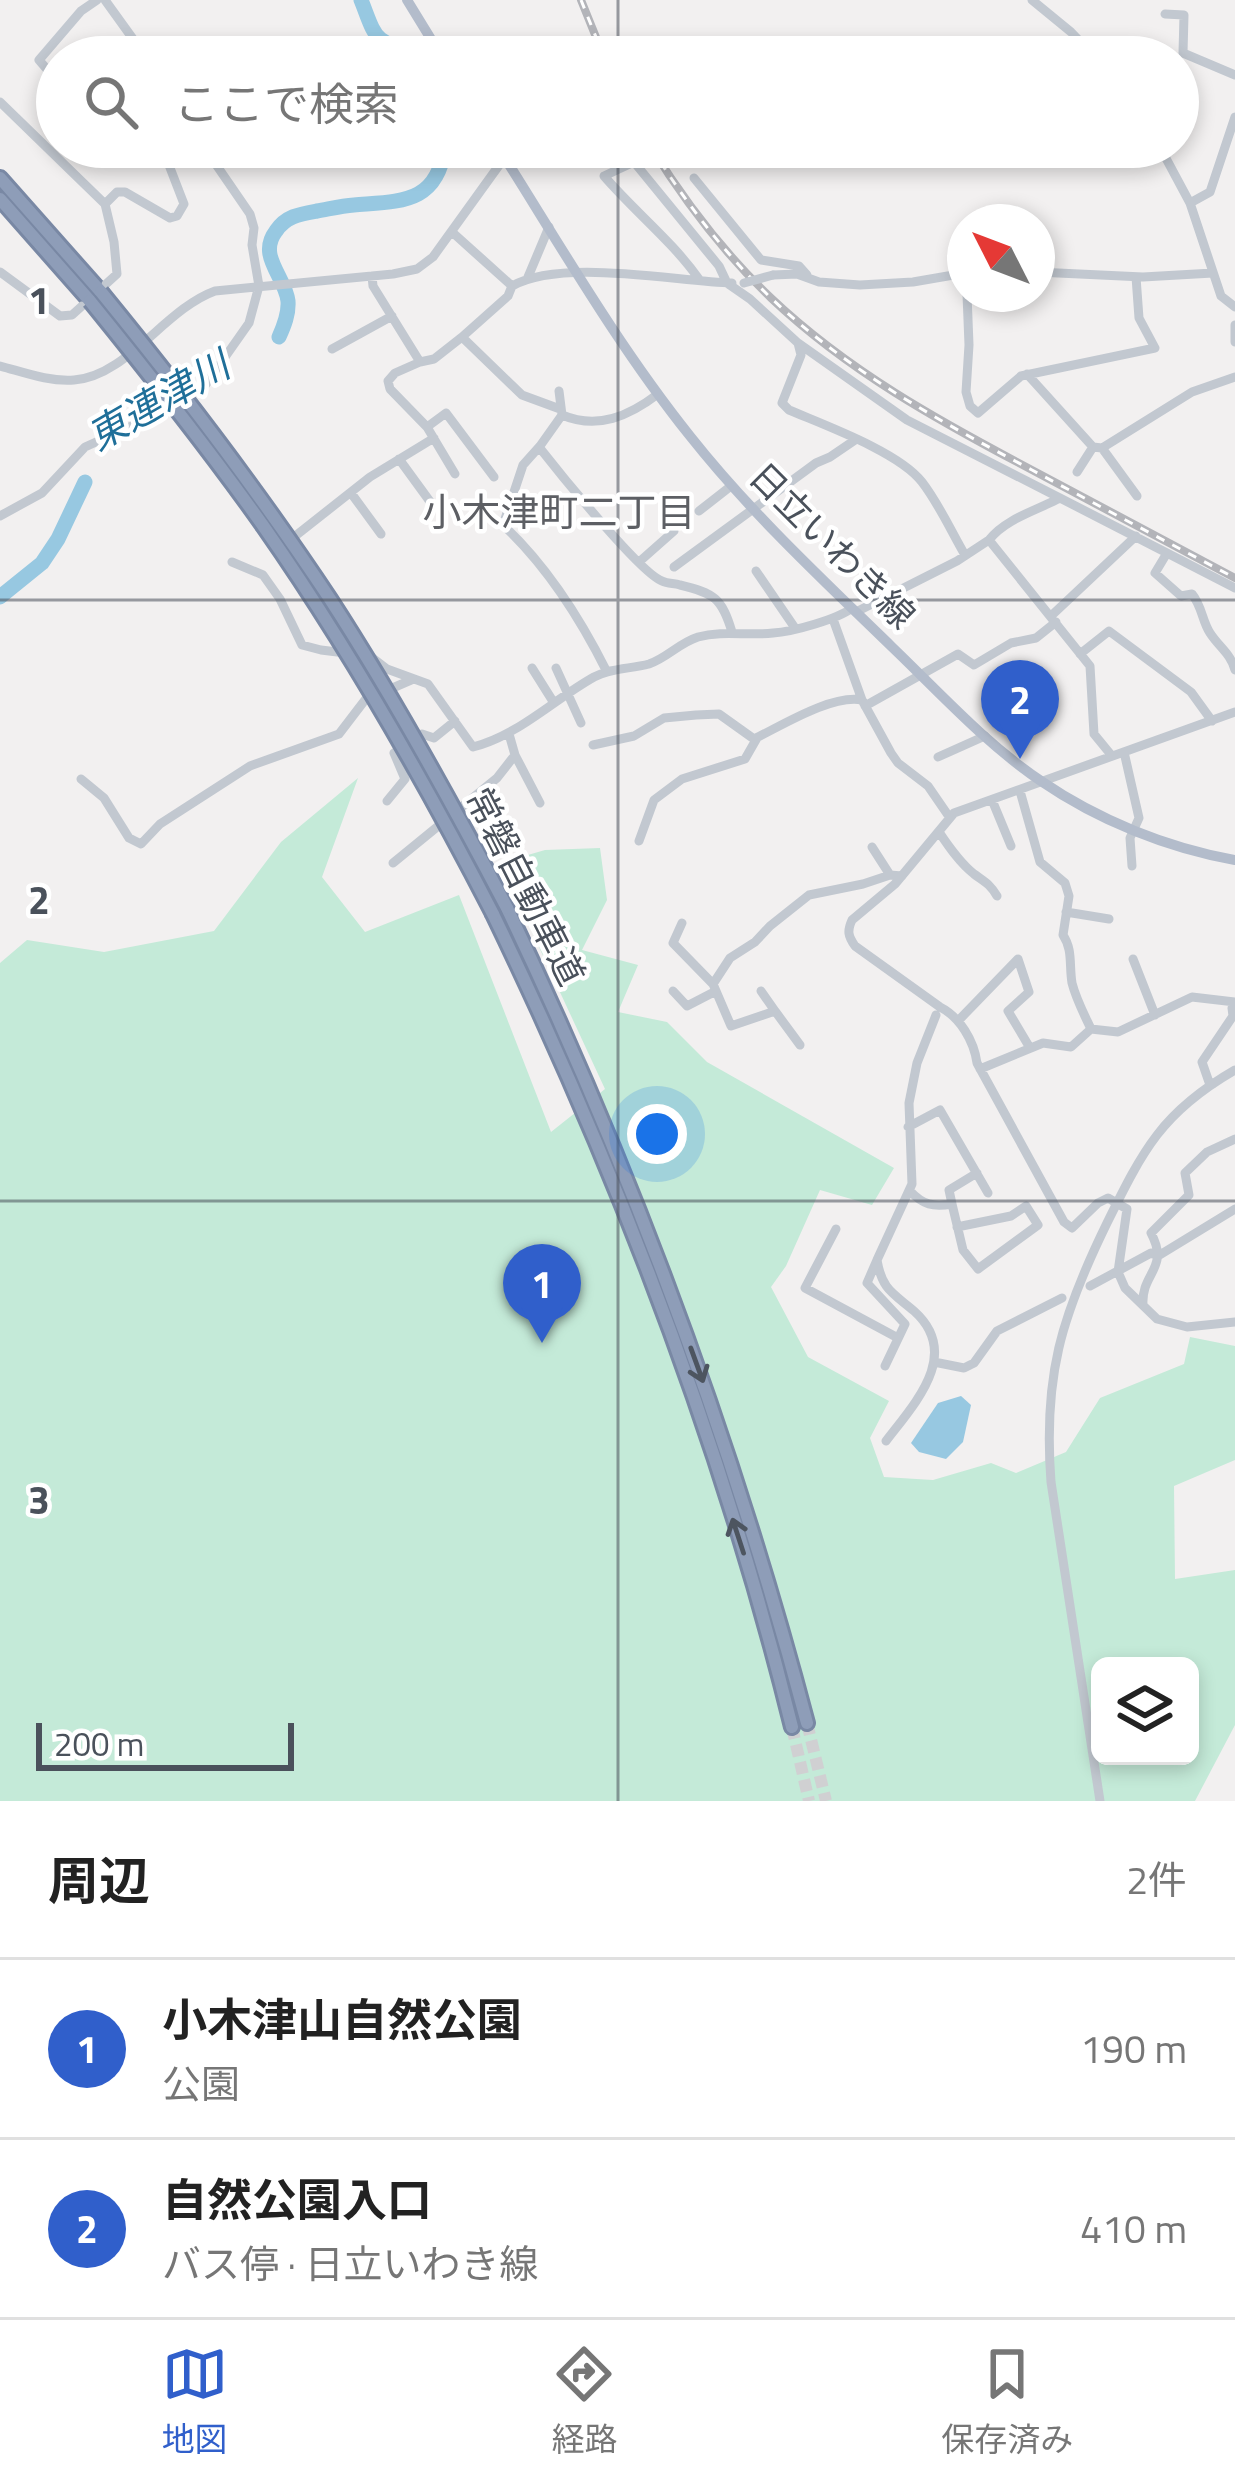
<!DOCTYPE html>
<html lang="ja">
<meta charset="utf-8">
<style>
body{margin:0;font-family:"Titillium Web","Noto Sans JP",sans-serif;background:#f2f2f2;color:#222}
.controls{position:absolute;right:36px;bottom:36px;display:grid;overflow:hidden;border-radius:18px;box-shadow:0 6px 18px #0003}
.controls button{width:108px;height:108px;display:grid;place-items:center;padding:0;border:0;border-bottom:3px solid #e0e0e0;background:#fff;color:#222;font:60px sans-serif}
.compass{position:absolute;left:947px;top:204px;width:108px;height:108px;border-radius:50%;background:#fff;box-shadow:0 6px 18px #0003;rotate:312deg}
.scale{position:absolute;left:36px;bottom:30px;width:258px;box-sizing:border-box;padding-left:12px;border:6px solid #4a515b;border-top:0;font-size:33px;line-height:42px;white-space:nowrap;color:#4a515b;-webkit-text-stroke:9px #fff;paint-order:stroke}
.you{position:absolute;left:657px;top:1134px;width:42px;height:42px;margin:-30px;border:9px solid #fff;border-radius:50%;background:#1a73e8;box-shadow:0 0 0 18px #1a73e833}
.badge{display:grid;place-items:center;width:78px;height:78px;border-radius:50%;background:#305fcb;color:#fff;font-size:39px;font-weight:700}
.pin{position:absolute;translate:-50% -99px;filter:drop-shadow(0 3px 6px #0008)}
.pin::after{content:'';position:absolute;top:63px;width:42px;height:36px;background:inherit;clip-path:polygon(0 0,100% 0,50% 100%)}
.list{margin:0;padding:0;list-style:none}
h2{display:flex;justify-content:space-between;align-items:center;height:156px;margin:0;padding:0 48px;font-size:51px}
h2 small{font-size:39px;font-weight:400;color:#767676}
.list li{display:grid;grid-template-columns:78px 1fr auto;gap:36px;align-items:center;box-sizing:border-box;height:180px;padding:0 48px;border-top:3px solid #e0e0e0}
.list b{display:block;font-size:45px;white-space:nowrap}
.list p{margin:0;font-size:39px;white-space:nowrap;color:#767676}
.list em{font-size:39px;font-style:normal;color:#767676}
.icon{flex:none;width:66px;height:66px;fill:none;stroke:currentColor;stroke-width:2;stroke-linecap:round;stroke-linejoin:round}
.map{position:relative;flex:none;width:1235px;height:1801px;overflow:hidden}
.search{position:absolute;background:#fff;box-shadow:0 6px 18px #0003;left:36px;right:36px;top:36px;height:132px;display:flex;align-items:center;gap:30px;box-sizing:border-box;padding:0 42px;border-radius:66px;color:#767676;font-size:45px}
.sheet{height:516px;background:#fff}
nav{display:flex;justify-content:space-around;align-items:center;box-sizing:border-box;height:168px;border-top:3px solid #e0e0e0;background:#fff;font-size:33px;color:#767676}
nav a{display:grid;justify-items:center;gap:6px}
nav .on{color:#305fcb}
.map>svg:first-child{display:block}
</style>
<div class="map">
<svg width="1235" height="1801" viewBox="0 0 1235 1801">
<rect width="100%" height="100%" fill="#f2f0f0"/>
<path fill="#c4ead8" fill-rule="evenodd" d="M358,778L322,877L365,932L459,895L551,1132L605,1089L500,863L545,850L600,848L607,900L582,950L638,965L618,1012L667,1022L707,1062L894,1168L872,1205L820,1190L786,1266L771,1287L808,1357L889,1401L870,1438L884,1477L933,1480L991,1463L1016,1473L1066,1452L1100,1398L1184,1364L1190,1337L1235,1346V1460L1174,1486L1175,1579L1235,1570V1725L1195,1801H0V963L27,940L104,952L214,931L281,842ZM1100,1666H1190V1756H1100Z"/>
<path fill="#97c8e1" d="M961,1396L971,1405L963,1442L946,1459L919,1452L911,1443L938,1403Z"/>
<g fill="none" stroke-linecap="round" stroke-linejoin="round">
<path stroke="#97c8e1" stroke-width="15" d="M361,0C374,32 374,49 415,46L428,57
M279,337C284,326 289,314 288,301C285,276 257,256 276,231C286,216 300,214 317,211C329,209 341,206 354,205C401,201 437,204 445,147
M0,597L42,563L58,539L85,482"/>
<path stroke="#d0d0d2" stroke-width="12" stroke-dasharray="12 6" stroke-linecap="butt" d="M807,1723L826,1801
M792,1727L809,1801"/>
<g stroke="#7988a4" stroke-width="18">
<path id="highway" d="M0,178L101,292
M0,199L90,301
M507,908C632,1170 733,1443 807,1723
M493,914C618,1173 723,1447 792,1727"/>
</g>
<path stroke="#c2c8d0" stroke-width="9" d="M105,0L146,57
M1032,0L1071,32L1095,57
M1165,14L1184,15L1183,53L1235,75
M57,81L39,60L81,11L97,0
M0,102L105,204
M1160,147L1190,203L1221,296L1235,307
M694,178L761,260L799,266L807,275
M1190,203L1210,192L1235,117
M452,232L512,286C562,258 673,281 732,283
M0,272L60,316L72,315L82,306
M1037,272L1143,277L1213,273
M773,275L797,274L819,282L860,285L913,282L965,273
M372,276L373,286L420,362L434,359L462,337
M528,277L549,227
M699,279C671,240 635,212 604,176L634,162L719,266L727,283L750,299L798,343L801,355L782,403L789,410C824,425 899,452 922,482C939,504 951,531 965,555
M106,284L117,274L114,242L105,204L117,192H125L170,218L177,216L184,204L162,147
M512,286L508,296L462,337L522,395L560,409
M967,294L969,345L966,392L970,406L978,413L1021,376L1155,348L1139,318L1136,277
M1235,325V342
M798,343L907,420L1060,498
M332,349L392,316
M420,362L395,373L388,381L390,389L427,427L455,474
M0,366C23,372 49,382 74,380C127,376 165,309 215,291L393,274L417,269L433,257L505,157
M1027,374L1093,447L1102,448
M559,391L562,415L540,446L523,465L503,525C547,566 580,618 607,672
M562,415C598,430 629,416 658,394
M427,427L446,413L494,477
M539,447C557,470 640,573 662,581C668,584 674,583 680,585C714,593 722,598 732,632
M399,459L434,507
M1077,472L1093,447
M351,493L381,534
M1137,496L1102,448L1192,392L1235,377
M699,511L731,486
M0,516L42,493L85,447L147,419L204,387L249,323L259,286L252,245L254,228L250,214L204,147
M294,537L370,477L434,438
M232,562L263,575L280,599L302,645L321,650L370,656L387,669L428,684L473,747C519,735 553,700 594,677C611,668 630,669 649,664C667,658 679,643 698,637C723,630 747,636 773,633C792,632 838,619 852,608
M639,562L674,531
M674,567L816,463L830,457L855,440
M756,571L795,628
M1235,588L1167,553L1155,573L1181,596L1192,594C1202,606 1202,621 1210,633C1219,647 1231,654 1235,670
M856,612L957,561L989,540
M1051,616L1136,536
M833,619L862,700L891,753L898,763L928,786L950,818
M1080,654L1109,631L1191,692L1212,721
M532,668L554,703
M556,668L581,723
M865,706L958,654L974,665L1011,643L1036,638L1056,622
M1235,712L954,813L895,884L852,920C847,931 848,936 855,946L940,1007C960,1017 974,1041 977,1063L1064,1222L1072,1228L1098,1203L1108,1198L1127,1209L1118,1272L1125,1288L1157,1319L1187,1327L1235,1322
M593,745L634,736L664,718L696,715L719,714L754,739C781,726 832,694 862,700
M1124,752L1139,818L1130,838L1132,866
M515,755L540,803
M1112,756L1094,734L1090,666L989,540C1005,519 1037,510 1060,498L1167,553
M938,757L985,736
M81,779L104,798L129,838L141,844L160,824L250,766L339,734L365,700L411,680
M1020,791L1040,862L1065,883L1069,896L1063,935C1073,950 1069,965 1072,983C1076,999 1084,1014 1091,1029
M992,800L1011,846
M387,801L405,779L394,753L422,734L434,738L455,721
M939,832C949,847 960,863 974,874C985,882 990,884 997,896
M639,841L654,800L682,779L745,759L757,738
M872,847L890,875
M393,863L497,778L515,755L509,734
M1066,912L1109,919
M682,923L673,943L713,984
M1133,959L1155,1015
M673,991L687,1006L716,991
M761,991L775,1011
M958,1021L1018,959L1029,992L1008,1011L1030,1048
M800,1045L775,1011L731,1026L713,984L730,958L755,942L770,926L809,895L863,884L890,875L902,876
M980,1069L1043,1043L1071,1047L1091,1029L1118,1032L1192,997L1235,1002
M1213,1084L1210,1085L1202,1062L1233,1016L1232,1008L1235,1005
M908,1127L940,1110L988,1193
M910,1191C923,1205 933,1207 952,1204L949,1190L977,1173
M952,1204L963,1250L978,1269L1038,1225L1026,1206L1011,1216L957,1227
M836,1229L805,1288L898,1338
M877,1260L867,1283L905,1324L885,1366
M1090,1286L1151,1253L1158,1256L1235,1209
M1143,1305C1141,1272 1170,1269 1151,1233L1189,1195L1185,1173L1207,1152L1235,1139
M934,1362L964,1368L974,1363L997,1331L1062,1298
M886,1441C915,1403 962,1354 914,1311C893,1293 882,1290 877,1260L912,1184L909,1103L917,1063L936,1015
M1100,1801L1051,1482C1043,1377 1061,1317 1107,1223C1143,1150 1162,1112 1235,1070"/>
<path stroke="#b3bccb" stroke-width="10" d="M407,0L442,57
M498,147C560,245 618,346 690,436C751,513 822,579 892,647C940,693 986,744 1041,781C1098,820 1167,848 1235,860"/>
<use href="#highway" stroke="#8e9db8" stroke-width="12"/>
<g stroke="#b3b4b9" stroke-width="8">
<path id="rail" d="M581,0L604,57
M651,147C685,202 724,253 771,298C848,371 939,421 1032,470C1099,506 1167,542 1235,578"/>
</g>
<use href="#rail" stroke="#fff" stroke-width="3" stroke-dasharray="9" stroke-linecap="butt"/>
<g stroke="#7988a4" stroke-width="18" stroke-linecap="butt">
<path id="highway-bridge" d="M101,292C182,391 259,492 330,599C395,699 452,803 507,908
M90,301C150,375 209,449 264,527C350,650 424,780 493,914"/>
</g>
<path stroke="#c2c8d0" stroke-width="9" d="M744,283L773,275"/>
<use href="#highway-bridge" stroke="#8e9db8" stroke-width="12"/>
</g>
<defs><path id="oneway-shaft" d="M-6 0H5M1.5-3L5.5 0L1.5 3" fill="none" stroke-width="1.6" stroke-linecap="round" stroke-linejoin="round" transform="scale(3)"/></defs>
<g stroke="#4d5560">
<use href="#oneway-shaft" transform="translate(697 1365) rotate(70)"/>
<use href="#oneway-shaft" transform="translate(738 1536) rotate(-108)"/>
</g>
<path fill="none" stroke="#4a515b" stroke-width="3" stroke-opacity="0.55" d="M618,0V57M618,147V1801M0,600H1235M0,1201H1235"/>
<g text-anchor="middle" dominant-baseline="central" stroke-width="9" stroke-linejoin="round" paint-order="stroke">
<g font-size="36" fill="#4a515b" stroke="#fff">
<text transform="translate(833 545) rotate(45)">日立いわき線</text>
<text transform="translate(526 886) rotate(63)">常磐自動車道</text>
</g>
<g font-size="39" font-style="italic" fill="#1f6f99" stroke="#fff">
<text transform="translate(158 400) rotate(-30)">東連津川</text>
</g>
<g font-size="39" fill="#5d5f64" stroke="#fff">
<text x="559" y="511">小木津町二丁目</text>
</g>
</g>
<g font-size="39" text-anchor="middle" font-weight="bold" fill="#4a515b" stroke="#fff" stroke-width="9" stroke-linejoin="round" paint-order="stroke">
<text x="39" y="314">1</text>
<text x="39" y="914">2</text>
<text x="39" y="1514">3</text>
</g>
</svg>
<div class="controls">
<button><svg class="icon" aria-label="layers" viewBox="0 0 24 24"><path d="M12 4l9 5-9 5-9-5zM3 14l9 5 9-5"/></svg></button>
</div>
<svg class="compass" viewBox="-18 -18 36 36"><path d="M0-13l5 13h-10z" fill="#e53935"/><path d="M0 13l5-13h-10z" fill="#767676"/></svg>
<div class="scale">200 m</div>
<div class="you"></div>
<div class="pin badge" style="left:542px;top:1343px">1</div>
<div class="pin badge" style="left:1020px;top:759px">2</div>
<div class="search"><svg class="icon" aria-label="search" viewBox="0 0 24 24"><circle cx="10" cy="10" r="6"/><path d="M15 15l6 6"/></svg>ここで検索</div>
</div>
<section class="sheet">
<h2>周辺<small>2件</small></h2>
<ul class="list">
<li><span class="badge">1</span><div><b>小木津山自然公園</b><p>公園</p></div><em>190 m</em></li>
<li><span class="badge">2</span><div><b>自然公園入口</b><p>バス停 · 日立いわき線</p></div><em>410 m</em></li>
</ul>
</section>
<nav>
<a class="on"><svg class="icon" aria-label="map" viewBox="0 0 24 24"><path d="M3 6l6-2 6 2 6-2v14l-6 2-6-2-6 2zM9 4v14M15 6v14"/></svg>地図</a>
<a><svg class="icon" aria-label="directions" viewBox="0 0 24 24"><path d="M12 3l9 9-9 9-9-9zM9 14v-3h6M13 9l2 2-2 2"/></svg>経路</a>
<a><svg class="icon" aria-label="saved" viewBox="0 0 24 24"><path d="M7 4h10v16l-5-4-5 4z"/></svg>保存済み</a>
</nav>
